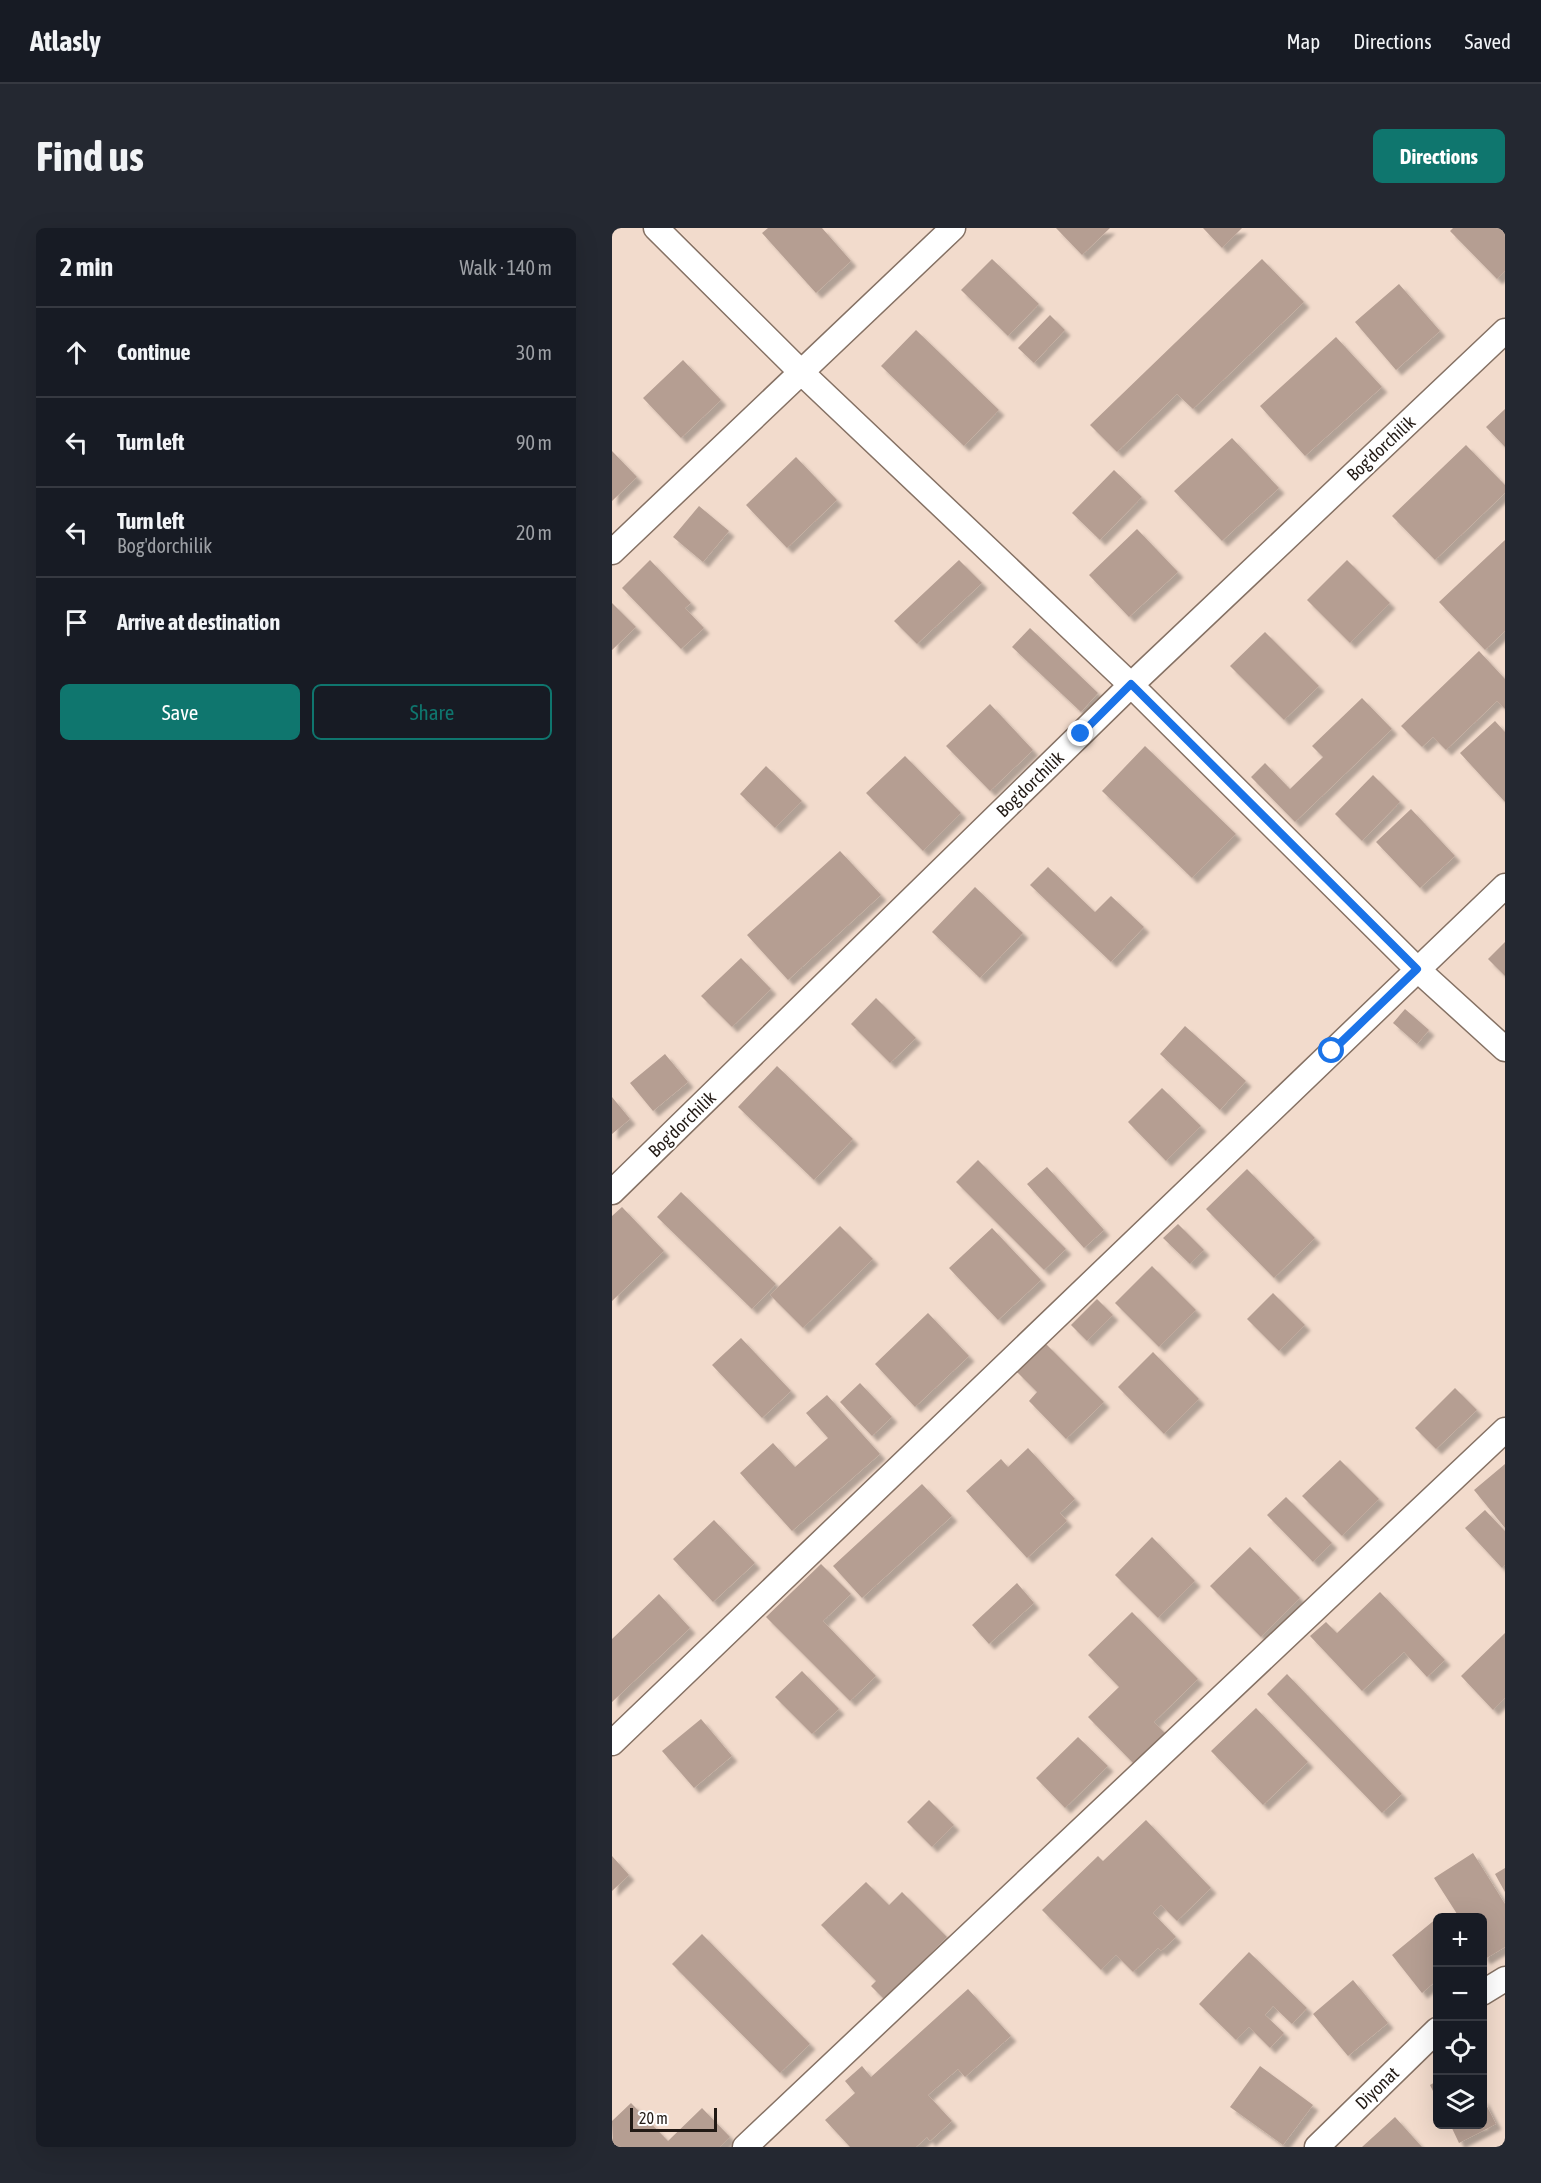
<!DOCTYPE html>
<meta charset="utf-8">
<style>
body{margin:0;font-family:"Asap Condensed",sans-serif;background:#242831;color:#f1f3f6}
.controls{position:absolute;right:18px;bottom:18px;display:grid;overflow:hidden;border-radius:9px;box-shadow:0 6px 24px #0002}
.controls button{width:54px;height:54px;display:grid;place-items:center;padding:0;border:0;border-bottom:2px solid #363941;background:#171b24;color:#f1f3f6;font:30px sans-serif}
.scale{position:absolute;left:18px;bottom:15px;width:87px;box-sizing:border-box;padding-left:6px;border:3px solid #221a15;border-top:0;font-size:16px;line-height:21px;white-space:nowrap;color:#221a15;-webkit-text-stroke:4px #fff;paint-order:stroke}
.stop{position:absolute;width:18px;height:18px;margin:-14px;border:4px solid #1a73e8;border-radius:50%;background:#fff}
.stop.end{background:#1a73e8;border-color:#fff;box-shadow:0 2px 6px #0008}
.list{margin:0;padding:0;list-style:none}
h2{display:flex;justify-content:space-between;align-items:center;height:78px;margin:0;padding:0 24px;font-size:26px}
h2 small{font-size:20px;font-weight:400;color:#9ea1a6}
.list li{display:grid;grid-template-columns:39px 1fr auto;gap:18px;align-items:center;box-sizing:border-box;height:90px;padding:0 24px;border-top:2px solid #363941}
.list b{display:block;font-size:22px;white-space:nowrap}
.list p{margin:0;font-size:20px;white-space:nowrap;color:#9ea1a6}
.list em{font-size:20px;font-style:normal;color:#9ea1a6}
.actions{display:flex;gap:12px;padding:18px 24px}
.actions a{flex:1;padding:14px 0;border:2px solid #0f766e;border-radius:9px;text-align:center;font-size:21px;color:#0f766e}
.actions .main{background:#0f766e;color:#fff}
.icon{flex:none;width:33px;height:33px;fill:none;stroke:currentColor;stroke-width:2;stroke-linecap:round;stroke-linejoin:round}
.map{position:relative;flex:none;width:893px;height:1919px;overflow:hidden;border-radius:9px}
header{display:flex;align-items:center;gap:36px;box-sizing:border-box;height:84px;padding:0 30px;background:#171b24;border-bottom:2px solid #363941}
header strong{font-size:28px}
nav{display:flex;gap:33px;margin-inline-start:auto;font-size:21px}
.intro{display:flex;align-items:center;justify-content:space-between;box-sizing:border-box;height:144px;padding:0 36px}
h1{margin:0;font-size:42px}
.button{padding:15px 27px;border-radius:9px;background:#0f766e;color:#fff;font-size:21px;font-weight:700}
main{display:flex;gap:36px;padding:0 36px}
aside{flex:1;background:#171b24;border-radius:9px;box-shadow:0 6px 24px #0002}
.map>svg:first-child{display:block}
</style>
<header>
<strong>Atlasly</strong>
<nav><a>Map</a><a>Directions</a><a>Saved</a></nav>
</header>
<div class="intro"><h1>Find us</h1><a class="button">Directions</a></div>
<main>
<aside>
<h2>2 min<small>Walk · 140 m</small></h2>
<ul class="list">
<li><svg class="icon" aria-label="ahead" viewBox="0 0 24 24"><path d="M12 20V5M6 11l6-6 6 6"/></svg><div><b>Continue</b></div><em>30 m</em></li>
<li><svg class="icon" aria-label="left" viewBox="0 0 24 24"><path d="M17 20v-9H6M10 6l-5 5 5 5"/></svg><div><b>Turn left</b></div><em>90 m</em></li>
<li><svg class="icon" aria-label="left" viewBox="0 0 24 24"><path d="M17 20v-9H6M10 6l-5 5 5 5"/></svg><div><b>Turn left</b><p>Bog'dorchilik</p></div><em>20 m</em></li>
<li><svg class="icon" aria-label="arrive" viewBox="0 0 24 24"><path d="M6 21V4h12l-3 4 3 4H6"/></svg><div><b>Arrive at destination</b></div></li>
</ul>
<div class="actions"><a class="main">Save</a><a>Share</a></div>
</aside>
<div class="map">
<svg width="893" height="1919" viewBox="0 0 893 1919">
<defs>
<filter id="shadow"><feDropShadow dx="5.5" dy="5.5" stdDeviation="1.5" flood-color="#0004"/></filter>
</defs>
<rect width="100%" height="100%" fill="#f2dbcc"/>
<path fill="#b59e92" filter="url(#shadow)" d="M156,0H210L239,33L204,65L150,5Z
M444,0H498L470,27Z
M591,0H630L610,20Z
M841,0H893V43L885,51L838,3Z
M380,31L427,76L396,108L349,62Z
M650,31L692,74L581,181L565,166L505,224L478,197Z
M787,56L828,103L784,142L743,94Z
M438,87L453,102L422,135L406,120Z
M304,102L387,182L352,218L269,138Z
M724,109L770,159L693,228L648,178Z
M71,132L109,172L69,210L31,170Z
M893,181V219L874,199Z
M620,210L667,260L610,313L562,263Z
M854,217L893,257V265L823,332L780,288Z
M0,223L25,249L0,273Z
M184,229L225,272L175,320L134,277Z
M502,242L530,269L488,312L460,285Z
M87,278L117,303L91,334L61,309Z
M525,301L566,344L517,389L477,347Z
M893,312V403L873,422L827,374Z
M38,332L79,375L73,380L92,400L69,421L10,360Z
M347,332L370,355L305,416L282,393Z
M735,332L778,375L738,415L695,372Z
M0,375L24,399L0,422Z
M418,400L486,465L469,484L400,419Z
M653,404L707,458L672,492L618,438Z
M867,423L893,451V481L885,473L834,522L821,509L810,519L789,498Z
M750,470L780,501L683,594L639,549L653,535L678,561L711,529L700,518Z
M378,476L421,522L378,563L334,518Z
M883,493L893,504V574L848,525Z
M533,518L624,606L580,650L490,563Z
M293,528L349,585L311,623L254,565Z
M154,538L190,573L163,600L128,566Z
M761,547L788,574L750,613L723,586Z
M799,581L843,628L808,660L764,614Z
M228,623L269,667L176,752L135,707Z
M436,639L483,684L499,668L532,699L499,734L418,657Z
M363,659L411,705L368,750L320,704Z
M893,714V748L876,731Z
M129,730L159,761L120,799L89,768Z
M264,770L304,810L278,835L239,796Z
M793,781L817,802L805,816L781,795Z
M573,798L634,853L608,882L548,826Z
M53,826L76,854L41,883L18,855Z
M165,838L241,911L202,952L126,879Z
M550,860L589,898L554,933L516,894Z
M0,869L18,891L0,906Z
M366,932L454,1021L432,1042L344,954Z
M435,939L492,1002L472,1020L415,956Z
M635,941L703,1010L662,1050L594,981Z
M69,964L164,1056L140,1081L45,989Z
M10,979L52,1023L0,1073V988Z
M566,996L592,1022L578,1036L551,1010Z
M228,998L261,1031L191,1100L158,1067Z
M380,1000L429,1052L386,1092L337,1040Z
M540,1038L584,1082L547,1119L503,1075Z
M661,1065L693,1097L667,1123L635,1091Z
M485,1071L501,1087L475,1113L459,1097Z
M316,1085L357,1128L303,1179L263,1136Z
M129,1110L179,1163L150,1190L100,1137Z
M434,1116L492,1174L454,1211L417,1173L425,1164L405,1144Z
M541,1124L587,1171L552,1206L506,1159Z
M248,1155L280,1189L260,1208L228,1174Z
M843,1160L865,1182L824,1221L803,1200Z
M215,1167L268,1226L180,1303L128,1245L161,1215L183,1239L216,1210L194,1185Z
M416,1220L463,1271L448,1285L455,1293L415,1330L354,1263L389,1231L396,1239Z
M728,1232L767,1271L730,1308L690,1268Z
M893,1236V1300L862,1262Z
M310,1256L340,1288L250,1370L221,1338Z
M674,1269L720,1315L701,1334L655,1287Z
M873,1282L893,1303V1337L890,1340L853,1300Z
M102,1292L143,1335L101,1374L61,1331Z
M540,1309L583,1353L546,1390L503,1347Z
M638,1319L688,1370L649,1409L598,1358Z
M209,1336L239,1366L211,1393L264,1448L238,1473L154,1389Z
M405,1355L422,1375L377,1416L360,1397Z
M768,1364L833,1432L815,1449L792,1424L750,1463L698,1408L714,1394L725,1405Z
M47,1366L78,1400L0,1474V1411Z
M520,1384L586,1451L542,1494L554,1506L523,1537L476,1489L507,1459L476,1427Z
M893,1405V1470L881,1482L849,1448Z
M190,1443L227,1481L200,1506L163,1469Z
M675,1446L790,1566L770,1585L655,1466Z
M644,1480L696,1534L651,1577L599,1523Z
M89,1491L120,1528L82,1560L50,1523Z
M466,1509L496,1538L453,1580L424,1550Z
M317,1572L342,1597L320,1619L295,1594Z
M534,1592L599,1660L565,1693L549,1677L541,1685L564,1709L549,1723L546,1720L521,1744L504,1727L489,1742L430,1682L486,1628L491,1633Z
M861,1625L893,1676V1719L873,1731L870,1727V1690L847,1689L822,1650Z
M0,1628L17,1647L0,1663Z
M893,1640V1664L883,1646Z
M254,1654L277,1677L290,1664L335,1709L272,1771L259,1758L264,1753L209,1697Z
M825,1690V1752L810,1765L780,1727Z
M90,1706L198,1816L168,1845L60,1736Z
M637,1724L695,1780L680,1796L661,1778L653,1787L672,1805L658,1820L637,1799L624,1812L587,1776Z
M741,1752L776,1795L736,1828L701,1786Z
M356,1761L399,1808L353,1849L346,1841L316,1867L340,1893L318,1913L315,1909L304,1919H238L213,1892L243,1865L233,1853L250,1838L259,1849Z
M648,1838L701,1877L671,1917L618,1879Z
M825,1853V1871L818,1857Z
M870,1869L884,1896L847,1915L838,1896H870Z
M19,1875L56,1913L90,1880L118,1909L108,1919H1L0,1893Z
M783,1889L810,1919H750Z"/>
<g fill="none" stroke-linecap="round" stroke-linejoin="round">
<g stroke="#857164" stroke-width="27">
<path id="minor" d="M44,0L190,145L519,457L805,741L893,821
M0,324L341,0
M0,964L519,457L893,103
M0,1515L893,658
M870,1765L893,1751
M133,1919L893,1202
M705,1919L825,1802"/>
</g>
<use href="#minor" stroke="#fff" stroke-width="24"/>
</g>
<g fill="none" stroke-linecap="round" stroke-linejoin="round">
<path stroke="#1a73e8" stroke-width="8" d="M469,506L519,456L805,741L720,823"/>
</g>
<g text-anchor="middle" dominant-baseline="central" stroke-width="4.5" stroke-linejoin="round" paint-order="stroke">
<g font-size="18" fill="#221a15" stroke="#fff">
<text transform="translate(769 220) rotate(-43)">Bog'dorchilik</text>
<text transform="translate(418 556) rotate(-44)">Bog'dorchilik</text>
<text transform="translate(70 896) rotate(-44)">Bog'dorchilik</text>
<text transform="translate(765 1860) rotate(-44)">Diyonat</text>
</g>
</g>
</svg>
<div class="controls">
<button>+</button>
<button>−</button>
<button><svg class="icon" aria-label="locate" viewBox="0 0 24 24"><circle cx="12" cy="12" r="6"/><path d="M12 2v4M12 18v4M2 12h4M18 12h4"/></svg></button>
<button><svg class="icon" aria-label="layers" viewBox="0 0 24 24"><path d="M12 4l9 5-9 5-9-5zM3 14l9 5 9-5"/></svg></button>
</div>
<div class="scale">20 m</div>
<div class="stop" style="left:720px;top:823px"></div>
<div class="stop end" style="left:469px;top:506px"></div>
</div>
</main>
